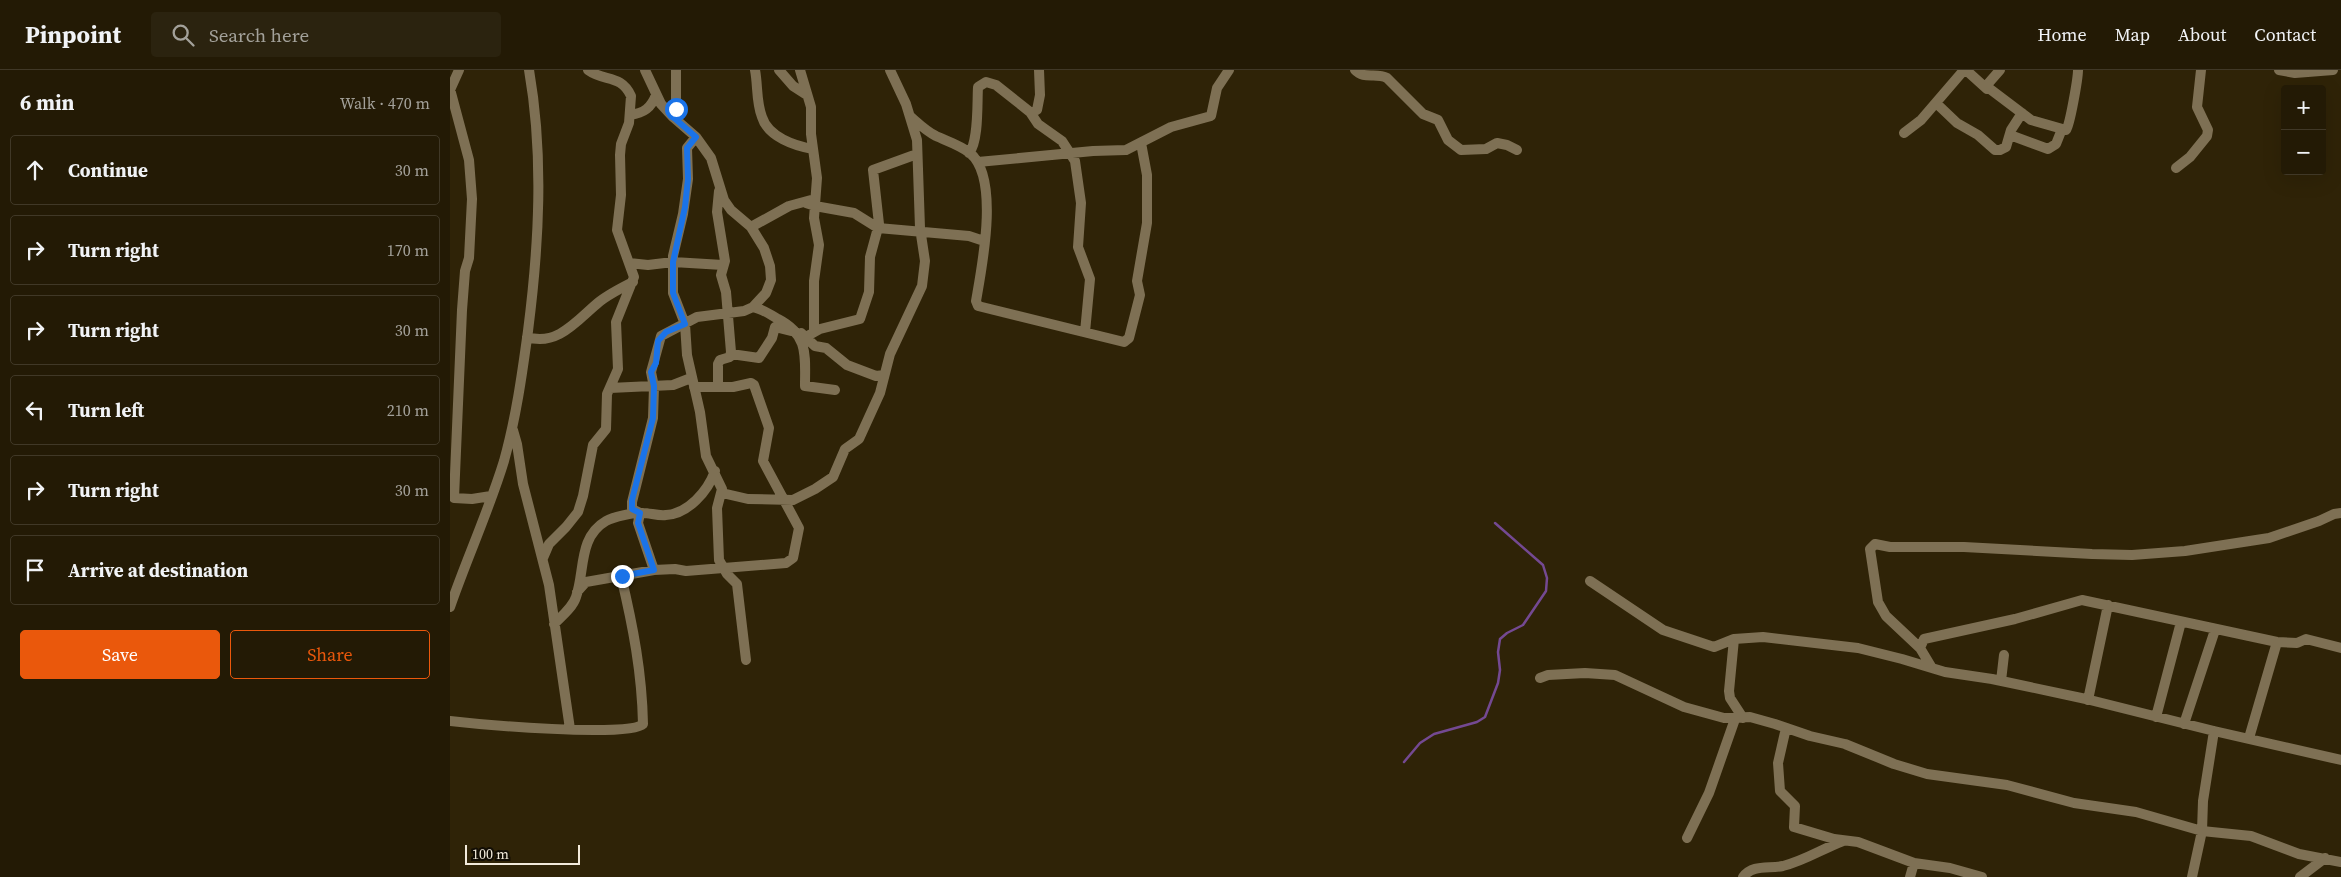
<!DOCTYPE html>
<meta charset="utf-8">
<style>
body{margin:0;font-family:"Source Serif 4",serif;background:#2b230f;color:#f1f3f6}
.controls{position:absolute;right:15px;top:15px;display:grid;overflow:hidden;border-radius:5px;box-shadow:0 5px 20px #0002}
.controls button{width:45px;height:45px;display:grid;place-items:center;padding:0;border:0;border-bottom:1px solid #403827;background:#231a05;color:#f1f3f6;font:25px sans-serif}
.scale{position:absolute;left:15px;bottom:12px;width:115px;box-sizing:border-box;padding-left:5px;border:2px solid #f2eadb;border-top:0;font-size:14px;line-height:18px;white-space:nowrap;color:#f2eadb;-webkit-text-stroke:4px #120d04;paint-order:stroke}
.stop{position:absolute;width:15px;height:15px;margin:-11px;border:4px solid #1a73e8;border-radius:50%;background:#fff}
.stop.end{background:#1a73e8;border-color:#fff;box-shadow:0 1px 5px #0008}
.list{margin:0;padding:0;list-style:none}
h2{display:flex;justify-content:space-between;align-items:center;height:65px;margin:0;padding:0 20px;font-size:21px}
h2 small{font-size:16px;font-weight:400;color:#a3a19a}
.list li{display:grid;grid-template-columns:32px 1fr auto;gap:15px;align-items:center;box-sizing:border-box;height:70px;margin:0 10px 10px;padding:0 10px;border:1px solid #403827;border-radius:5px}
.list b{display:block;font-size:19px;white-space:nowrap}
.list em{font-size:16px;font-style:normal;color:#a3a19a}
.actions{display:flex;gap:10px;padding:15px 20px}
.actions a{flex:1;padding:11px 0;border:1px solid #ea580c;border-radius:5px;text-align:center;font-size:18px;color:#ea580c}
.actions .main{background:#ea580c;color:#fff}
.icon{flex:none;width:28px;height:28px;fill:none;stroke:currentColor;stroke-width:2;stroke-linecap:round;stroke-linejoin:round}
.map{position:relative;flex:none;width:1891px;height:807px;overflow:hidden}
header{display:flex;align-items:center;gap:30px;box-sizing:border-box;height:70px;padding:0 25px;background:#231a05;border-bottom:1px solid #403827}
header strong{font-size:24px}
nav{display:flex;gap:28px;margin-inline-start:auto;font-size:18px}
.search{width:350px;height:45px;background:#2b230f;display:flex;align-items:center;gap:12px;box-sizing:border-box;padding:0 18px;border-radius:5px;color:#a3a19a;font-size:19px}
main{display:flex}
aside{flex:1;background:#231a05}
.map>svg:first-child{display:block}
</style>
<header>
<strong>Pinpoint</strong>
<div class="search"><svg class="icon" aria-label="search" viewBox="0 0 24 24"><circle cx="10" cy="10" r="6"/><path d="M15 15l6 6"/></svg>Search here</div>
<nav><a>Home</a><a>Map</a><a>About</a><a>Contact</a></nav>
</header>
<main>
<aside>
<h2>6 min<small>Walk · 470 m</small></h2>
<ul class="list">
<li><svg class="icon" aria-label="ahead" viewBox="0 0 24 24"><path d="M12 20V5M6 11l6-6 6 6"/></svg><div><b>Continue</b></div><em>30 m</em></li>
<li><svg class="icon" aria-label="right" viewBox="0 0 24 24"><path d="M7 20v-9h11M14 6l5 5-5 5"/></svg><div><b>Turn right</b></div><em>170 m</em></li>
<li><svg class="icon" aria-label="right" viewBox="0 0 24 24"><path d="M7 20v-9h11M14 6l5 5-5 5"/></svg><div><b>Turn right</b></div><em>30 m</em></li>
<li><svg class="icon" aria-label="left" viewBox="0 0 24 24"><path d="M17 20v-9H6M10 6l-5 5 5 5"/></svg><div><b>Turn left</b></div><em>210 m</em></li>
<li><svg class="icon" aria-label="right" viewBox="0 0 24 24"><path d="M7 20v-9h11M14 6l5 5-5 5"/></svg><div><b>Turn right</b></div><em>30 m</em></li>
<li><svg class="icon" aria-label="arrive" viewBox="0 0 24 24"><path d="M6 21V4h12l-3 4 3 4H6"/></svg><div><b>Arrive at destination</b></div></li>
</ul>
<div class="actions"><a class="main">Save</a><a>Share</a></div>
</aside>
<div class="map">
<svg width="1891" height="807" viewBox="0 0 1891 807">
<rect width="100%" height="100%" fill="#2f2307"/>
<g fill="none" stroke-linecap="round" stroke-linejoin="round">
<path stroke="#744992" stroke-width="2.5" d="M954,692L970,673L984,664L1027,652L1035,647L1048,613L1050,600L1048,582L1050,569L1057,563L1073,555L1096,521L1097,508L1093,495L1045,453"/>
<path stroke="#7e7054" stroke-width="10" d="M195,0L211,34L223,47
M305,0C308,15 306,32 312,47C318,67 345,76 363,79
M329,0L343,16L357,25
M350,0L361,37V64L367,108L364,148L369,175L364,211V262
M905,0C914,10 926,2 937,8L973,44L988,50L998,70L1011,80L1036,79L1047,73L1057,75L1067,80
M1516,0L1537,19L1536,16L1581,50L1616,60C1620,55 1628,8 1628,0
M1829,0L1845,3L1883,0
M1536,16L1550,0
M0,19L19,90L22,129L19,188L15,201L12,240L4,428L22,429L41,426
M0,20L9,0
M1486,33L1507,53L1528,65L1545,80H1550L1556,77L1561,60L1572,43
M580,42L587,40L590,25L589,0
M180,45C194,43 201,38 206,25
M461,47C469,54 476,61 486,66C497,71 510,75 520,83C550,108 532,196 526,231L528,236L674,272L679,268L690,225L687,211L697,153V105L691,73
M1454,63L1471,50L1514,0
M1560,65L1598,79L1606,74L1612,59
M246,67L237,78L238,109L233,144L223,186V223L235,254L237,285L250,342L256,386L272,419L267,438L269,490L277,504L287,514L296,590
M519,83C529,72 527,32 528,17L536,12L546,15L580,42L588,54L612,71L625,91L631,133L628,177L640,209L635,262
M528,92L643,81L676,80L721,57L761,46L767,18L779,0
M1726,98L1740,87L1757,66L1758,60L1747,37L1751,0
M356,133L365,136L404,143L428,158L519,166L534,171
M301,157L339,136L361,130
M179,193L198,195L223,192L273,195
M303,237C313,239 319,244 328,249C359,265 355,286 355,316L385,320
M351,263L365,276L376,278L397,295L426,306L434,305
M77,267C108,277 128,249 149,232C159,224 171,218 183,212
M352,269L370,259L410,249L419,222L420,187L429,154L423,100L467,84
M281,284L309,288L322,268L325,257L341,261
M268,317V294L270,290L280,287L281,282L276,222L271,205L275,191L267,142L269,121
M160,318L223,315L241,308
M63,360L67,374L73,414L99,515L120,659
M272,423L298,429L343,430L365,419L383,407L395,379L409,369L430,323L440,284L472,216L475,191L470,158L467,70L456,34L440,0
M93,488L99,474L116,457L128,442L133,426L143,375L156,359L157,324L168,299L166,252L184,207L167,160L171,125L170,85L171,74L179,53L181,26C171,4 154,12 138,0
M204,500L188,453L190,443L182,439V432L203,348L204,317L201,302L211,266L247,247L294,241L303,237L316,223L321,210L320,196L314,178L301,157L281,140L274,130L261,88L246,67L223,47L226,39V0
M1140,511L1213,560L1264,577L1284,569L1313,567L1408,578L1452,589L1495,602L1542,609L1636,629L1764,661L1891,690
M127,522L136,512L204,500L225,499L236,501L336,493L343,488L349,458L313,391L319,358L304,315L301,313L283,317H244
M0,537C17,488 39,440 54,391C66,348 72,305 78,261C89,175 94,86 79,0
M104,554C112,546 123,537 126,527C135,502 128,467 156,451C163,447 185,442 193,443C200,443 208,446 216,445C238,444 258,421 265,401
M1284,569L1279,621L1280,628L1293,648
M1470,578L1474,569L1565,549L1632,530L1827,572L1847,573L1856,569L1891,578
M1482,598L1470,578L1436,546L1428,532L1420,479L1425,474L1440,477H1514L1642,484L1682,485L1735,481L1819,468L1869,451L1884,444L1891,443
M1090,608L1098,605L1135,603L1165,605L1234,637L1274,648L1300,647L1325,654L1360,666L1395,674L1444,694L1477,704L1557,715L1624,733L1686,742L1752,761L1801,766L1849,784L1891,792
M1551,611L1554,585
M1638,630L1658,535
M1706,647L1731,552
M0,651C27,654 180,668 193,654C192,603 183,556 171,506
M1734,654L1765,560
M1336,658L1328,693L1330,721L1345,736L1344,757L1384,769L1408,772L1464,793L1500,798L1532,807
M1799,668L1827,572
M1237,768L1259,723L1285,649
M1293,807C1303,794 1318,799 1333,796C1354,791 1372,779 1393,771
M1460,807L1464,793
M1742,807L1752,761L1753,731L1764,661
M1850,807L1875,788"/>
</g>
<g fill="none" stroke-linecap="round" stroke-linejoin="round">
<path stroke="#1a73e8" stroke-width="6" d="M172,506L204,500L188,453L190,443L182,439V430L203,348L204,316L201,302L206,293L208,271L216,262L235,254L223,223V192L235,137L238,109L237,78L246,67L223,47L226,39"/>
</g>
</svg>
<div class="controls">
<button>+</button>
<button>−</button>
</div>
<div class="scale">100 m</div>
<div class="stop" style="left:226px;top:39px"></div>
<div class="stop end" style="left:172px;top:506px"></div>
</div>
</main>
